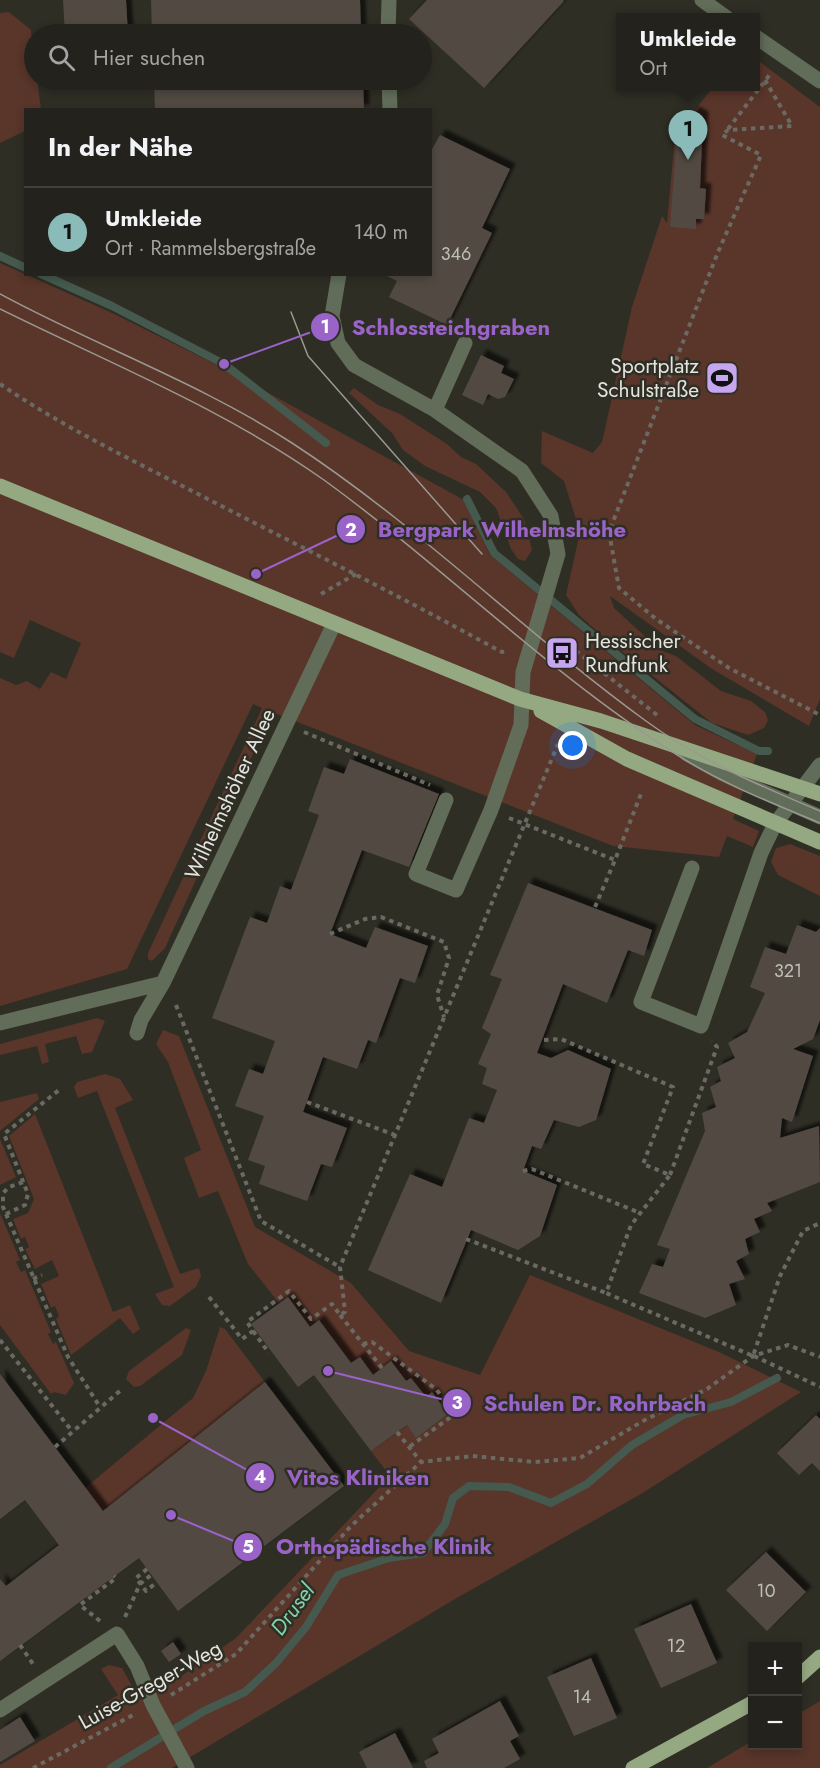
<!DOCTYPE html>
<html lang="de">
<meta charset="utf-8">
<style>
body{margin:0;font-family:Jost,sans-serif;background:#2f2f29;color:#f1f3f6}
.controls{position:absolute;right:18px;bottom:18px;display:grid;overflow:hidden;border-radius:0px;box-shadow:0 3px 9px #0003}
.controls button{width:54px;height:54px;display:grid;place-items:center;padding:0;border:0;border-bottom:2px solid #403f3b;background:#23221c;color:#f1f3f6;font:30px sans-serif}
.you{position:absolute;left:573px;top:746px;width:21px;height:21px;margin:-15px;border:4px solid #fff;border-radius:50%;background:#1a73e8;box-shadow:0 0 0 9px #1a73e833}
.badge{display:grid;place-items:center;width:39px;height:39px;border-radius:50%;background:#8bbbb9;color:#111;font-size:20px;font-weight:700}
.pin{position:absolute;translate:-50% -50px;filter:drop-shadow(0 2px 3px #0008)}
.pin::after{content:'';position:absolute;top:32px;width:21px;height:18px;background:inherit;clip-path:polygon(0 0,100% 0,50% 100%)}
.popup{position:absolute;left:616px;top:13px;width:144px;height:78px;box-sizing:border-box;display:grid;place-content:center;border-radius:0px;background:#23221c;filter:drop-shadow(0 2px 4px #0005);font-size:20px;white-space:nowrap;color:#a3a4a3}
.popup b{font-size:22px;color:#f1f3f6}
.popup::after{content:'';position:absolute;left:50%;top:100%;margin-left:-12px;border:12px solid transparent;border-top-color:#23221c}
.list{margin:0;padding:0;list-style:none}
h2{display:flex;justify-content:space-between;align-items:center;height:78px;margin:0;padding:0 24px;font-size:26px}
h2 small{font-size:20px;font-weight:400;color:#a3a4a3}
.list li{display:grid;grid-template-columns:39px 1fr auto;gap:18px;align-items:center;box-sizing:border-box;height:90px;padding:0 24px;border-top:2px solid #403f3b}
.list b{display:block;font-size:22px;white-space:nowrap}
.list p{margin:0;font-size:20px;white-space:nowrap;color:#a3a4a3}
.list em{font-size:20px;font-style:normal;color:#a3a4a3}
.icon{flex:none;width:33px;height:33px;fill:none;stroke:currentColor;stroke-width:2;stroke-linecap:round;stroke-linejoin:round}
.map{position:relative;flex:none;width:820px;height:1768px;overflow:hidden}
.search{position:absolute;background:#23221c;box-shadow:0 3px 9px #0003;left:24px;top:24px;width:408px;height:66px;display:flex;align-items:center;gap:15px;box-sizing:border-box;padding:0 21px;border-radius:33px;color:#a3a4a3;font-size:22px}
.panel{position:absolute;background:#23221c;box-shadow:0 3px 9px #0003;left:24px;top:108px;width:408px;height:168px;border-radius:0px}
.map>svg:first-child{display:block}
</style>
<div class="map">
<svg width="820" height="1768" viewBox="0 0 820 1768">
<defs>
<filter id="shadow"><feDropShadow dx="5.5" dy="-5.5" stdDeviation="1.5" flood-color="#0009"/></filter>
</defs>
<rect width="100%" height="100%" fill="#2f2e25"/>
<path fill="#59352a" d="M9,12L31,30L34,80H37L41,109L26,110L25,131L0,143V13Z
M756,59L820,107V699L809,726L712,669L610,596L614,608L660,650L676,656L721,691L751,701L765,712L768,720L764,728L748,735L712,723L601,635L579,615L566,595L580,532L564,481L541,463L542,431L593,453L602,442L632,307L662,216L667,223L675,136L713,87L756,86Z
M0,263L110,312L223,368L464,500L490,555L695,725L757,754L733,819L759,831L753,847L727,836L719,857L613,846L272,712L165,948L152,961L148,959V953L262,708L253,704L127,969L0,1006V678L16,685L27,681L40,689L51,672L66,679L81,643L30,620L14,658L0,652Z
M354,388L378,405L400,414L447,444L461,457L476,464L506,492L524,519L532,550L525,561L518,559L511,549L496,508L480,492L425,466L403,450L392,433L349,393Z
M790,844L820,856V896L778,875L771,862L776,848Z
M97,1018L105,1021L92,1052L82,1054L76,1036L45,1044L49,1062L42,1064L37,1046L0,1055V1044Z
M163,1030L179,1036L255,1227L351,1283L409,1351L480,1375L530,1275L719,1352L801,1392L641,1494L455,1599L172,1768H0V1765L118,1695L101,1669L109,1665L122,1668L137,1695L173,1682L236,1638L390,1476L371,1451L407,1425L416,1437L448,1414L432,1392L426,1397L411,1378L406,1381L391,1361L373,1375L351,1363L319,1320L310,1327L288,1297L279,1303L248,1264L218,1191L199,1198L184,1158L201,1150L168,1062L156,1044Z
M105,1074L120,1079L133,1100L115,1108L180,1274L199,1268L201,1276L196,1287L170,1306L162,1305L155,1294L174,1287L97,1091L78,1098L74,1087L77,1082Z
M37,1093L39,1099L0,1131V1102Z
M35,1114L113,1312L130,1305L140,1329L133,1334L120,1318L71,1355L56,1319L59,1316L55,1306L51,1308L41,1284L59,1276L52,1260L35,1269L25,1249L29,1247L25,1237L21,1239L13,1219L28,1213L34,1199L9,1136Z
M0,1139L16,1177L0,1185Z
M0,1213L20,1260L16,1262L21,1272L25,1270L51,1332L48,1334L53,1344L56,1342L74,1383L66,1395L54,1392L51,1394L0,1325Z
M220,1327L225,1329L265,1382L103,1511L85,1488L193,1398L206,1371Z
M186,1328L191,1330L182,1355L140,1386L134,1387L126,1379L129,1371Z
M820,1701V1768H707L752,1741V1746H798V1714Z"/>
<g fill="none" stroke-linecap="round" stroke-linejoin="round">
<path stroke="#45594e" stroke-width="8" d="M0,256L26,268
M41,274L112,306L224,364L326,443
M467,499L494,553L695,719L759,751H768
M111,1768L204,1711L245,1692L276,1663L306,1627L338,1575L389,1558L423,1553L445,1524L453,1498L469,1486L509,1487L551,1503L587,1484L632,1445L683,1415L731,1402L777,1378"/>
</g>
<path fill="#514a42" filter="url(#shadow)" d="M63,0H126L128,34H65Z
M151,0H360L361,34H152Z
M427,0H563L564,1L484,88L409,19Z
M154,80H363L364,110H155Z
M694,112L703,117L700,188L706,189L704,219H696V229L670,227L677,133Z
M440,135L510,169L482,228L492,233L447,325L389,297L397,281L383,274H430V153Z
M481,355L504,366L501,373L514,379L505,397L498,399L488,394L483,405L462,395Z
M350,759L439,794L409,867L362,850L330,934L366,948L375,927L428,946L415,983L400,978L376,1043L368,1040L357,1069L323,1057L303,1112L347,1128L332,1167L321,1164L307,1201L259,1184L265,1166L248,1160L264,1116L235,1106L249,1069L263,1074L275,1041L212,1018L250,917L267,923L280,886L291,890L319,815L308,811L324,767L344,774Z
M528,883L652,930L644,956L628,950L607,1003L563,984L537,1053L551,1058L568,1050L611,1069L596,1120L579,1127L554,1120L541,1149L532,1146L523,1171L557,1185L540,1236L518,1250L471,1230L441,1303L368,1270L410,1174L442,1187L469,1118L484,1123L497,1090L482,1084L487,1068L478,1064L491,1034L482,1028L502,979L490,975Z
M797,925L816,932L820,928V1020L813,1039L793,1049L813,1056L792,1122L782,1118L780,1138L819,1126L820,1182L767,1203L772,1211L754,1219L760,1232L745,1239L749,1254L736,1261L745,1279L729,1284L736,1305L705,1318L639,1293L652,1264L663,1267L670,1249L657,1245L705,1131L702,1113L716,1107L710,1087L721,1081L717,1067L735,1058L728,1043L747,1032L765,993L750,987L765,947L786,954Z
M288,1297L310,1327L319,1320L351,1363L360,1357L373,1375L391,1361L406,1381L411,1378L426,1397L432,1392L448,1414L416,1438L407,1425L371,1451L314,1375L298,1387L251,1324Z
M0,1374L103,1511L265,1382L344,1486L178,1611L139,1558L0,1661V1579L6,1586L59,1545L25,1500L0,1519Z
M816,1415L820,1419V1471L812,1463L799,1475L777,1453Z
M766,1552L806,1592L767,1631L726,1590Z
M691,1604L717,1663L661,1688L634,1629Z
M173,1642L181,1654L169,1662L161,1651Z
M591,1658L617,1718L574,1736L547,1677Z
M500,1701L519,1736L510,1741L520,1759L504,1768H427L424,1761L439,1753L432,1739Z
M20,1717L35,1741L0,1762V1730Z
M395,1733L413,1768H367L359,1752Z"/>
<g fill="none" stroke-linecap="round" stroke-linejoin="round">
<path stroke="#6b6a62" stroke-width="4" stroke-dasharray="4.5 4.5" stroke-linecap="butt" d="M765,80L792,126L728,130L722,135L761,155L718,252L609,532L619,588L656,619L729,668L820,715
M728,129L771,73
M0,384C63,427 132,460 200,495C299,546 398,595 496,649L502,652L508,651
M321,594L356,574
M553,640L561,639L657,715
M304,732L430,785
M509,818L615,860L641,794
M595,907L615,860
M330,934L365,919L381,917L444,942L449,958L437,995L444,1017
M176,1005L261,1221L340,1267
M544,1040L561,1039L673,1087L643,1164L670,1175L631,1225L606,1293L753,1356L780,1276L803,1231L820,1223
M307,1102L395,1135
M523,1171L532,1169L640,1213
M670,1175L717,1047L712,1041
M23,1182L9,1187L3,1193V1207L68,1357L100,1407
M6,1214L25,1205L28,1194L4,1134L59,1090
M466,1239L606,1293
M33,1279L42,1275
M209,1297L242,1339L253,1331L247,1322L289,1291L311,1319L332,1304L340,1315L345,1312L340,1267L558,744
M340,1315L382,1368
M253,1331L269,1353
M0,1340L72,1431
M363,1344L372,1342L436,1389L455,1414L409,1447
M754,1356L820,1387
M397,1432L421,1462
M55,1447L121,1390
M147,1569L136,1578L146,1591L157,1582
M125,1617L140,1584L151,1575
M100,1621L80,1605L116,1578L114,1576
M20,1645L33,1664
M171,1695L236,1654L351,1526L421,1462L472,1456L535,1462L580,1458L643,1421L707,1389L753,1356L788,1345L820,1357
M33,1768L135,1714"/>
<path stroke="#616c59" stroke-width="15" d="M702,0L727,18
M388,34L389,0
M756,37L820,81
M389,80L390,110
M339,274L332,316L338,343L354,365L435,410L522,471L551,516L558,554L523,672L521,725L491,810L456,890L416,874L446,800
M435,410L465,343
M687,754L723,774L820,817
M692,868L641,1002L701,1026L761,853L775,824L820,765
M0,1023L163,983
M137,1033L141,1020L163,983L334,624
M0,1710L117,1634L137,1666L153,1705L187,1768"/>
<path stroke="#94a982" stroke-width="15" d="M0,486L520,699L601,721L820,794
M541,711L627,759L820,842
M798,1677L820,1657
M633,1768L752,1703"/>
<path stroke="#999992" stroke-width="1.5" d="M0,294C96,346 200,383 292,443C418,525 525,633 646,721C699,760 760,786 820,811
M0,309C109,363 224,409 324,480C445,568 552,676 679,756C723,784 772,803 820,823
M291,312L308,356L482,554"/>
</g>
<defs>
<g id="stadium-square" transform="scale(1.725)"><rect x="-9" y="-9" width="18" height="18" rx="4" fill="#c7a6f0" stroke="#2f2e25"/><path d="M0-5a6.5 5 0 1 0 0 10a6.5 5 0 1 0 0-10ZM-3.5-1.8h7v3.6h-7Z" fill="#111"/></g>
<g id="bus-square" transform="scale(1.725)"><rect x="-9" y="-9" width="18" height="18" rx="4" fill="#c7a6f0" stroke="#2f2e25"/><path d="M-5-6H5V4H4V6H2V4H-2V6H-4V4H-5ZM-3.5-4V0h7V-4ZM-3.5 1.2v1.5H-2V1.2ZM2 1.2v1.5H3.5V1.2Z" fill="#111"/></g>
</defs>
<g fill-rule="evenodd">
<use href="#stadium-square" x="722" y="378"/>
<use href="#bus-square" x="562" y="653"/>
</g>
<g text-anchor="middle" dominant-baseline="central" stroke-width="5" stroke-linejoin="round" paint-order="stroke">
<g font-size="18" fill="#bfbeb7">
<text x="456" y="254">346</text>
<text x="788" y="971">321</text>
<text x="766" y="1591">10</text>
<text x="676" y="1646">12</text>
<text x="582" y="1697">14</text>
</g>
<g font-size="21" fill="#e4e4de" stroke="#2f2e25" text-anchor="end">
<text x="699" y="366">Sportplatz<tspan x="699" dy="24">Schulstraße</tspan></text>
<text x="585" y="641" text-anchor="start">Hessischer<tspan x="585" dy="24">Rundfunk</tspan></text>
</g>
<g font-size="21" fill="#e4e4de" stroke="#2f2e25">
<text transform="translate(230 794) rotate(-65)">Wilhelmshöher Allee</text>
<text transform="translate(150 1685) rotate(-29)">Luise-Greger-Weg</text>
</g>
<g font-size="22" font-style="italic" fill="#7ed3ab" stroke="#2f2e25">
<text transform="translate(292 1609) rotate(-54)">Drusel</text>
</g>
</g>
<path fill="none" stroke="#9a63c8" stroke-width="2" d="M224 364L325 327M256 574L351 529M328 1371L457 1403M153 1418L260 1477M171 1515L248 1547"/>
<g fill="#9a63c8" stroke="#2f2e25" stroke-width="2">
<circle cx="224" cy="364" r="6"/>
<circle cx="256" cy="574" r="6"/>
<circle cx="328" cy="1371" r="6"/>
<circle cx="153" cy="1418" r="6"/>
<circle cx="171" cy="1515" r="6"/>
<circle cx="325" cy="327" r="15"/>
<circle cx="351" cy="529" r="15"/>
<circle cx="457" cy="1403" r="15"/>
<circle cx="260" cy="1477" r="15"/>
<circle cx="248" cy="1547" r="15"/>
</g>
<g font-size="18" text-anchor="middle" font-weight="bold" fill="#fff">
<text x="325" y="333">1</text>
<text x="351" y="536">2</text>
<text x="457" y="1409">3</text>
<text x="260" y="1483">4</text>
<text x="248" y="1553">5</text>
</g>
<g font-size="22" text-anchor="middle" font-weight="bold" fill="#9a63c8" stroke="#2f2e25" stroke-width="5" stroke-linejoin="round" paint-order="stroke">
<text x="451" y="335">Schlossteichgraben</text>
<text x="502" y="537">Bergpark Wilhelmshöhe</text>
<text x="595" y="1411">Schulen Dr. Rohrbach</text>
<text x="358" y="1485">Vitos Kliniken</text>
<text x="384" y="1554">Orthopädische Klinik</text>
</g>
</svg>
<div class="controls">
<button>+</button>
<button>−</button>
</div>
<div class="you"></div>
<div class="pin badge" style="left:688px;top:160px">1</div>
<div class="popup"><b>Umkleide</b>Ort</div>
<div class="search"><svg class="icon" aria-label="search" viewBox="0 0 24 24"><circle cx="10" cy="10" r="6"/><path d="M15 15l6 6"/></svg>Hier suchen</div>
<section class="panel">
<h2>In der Nähe<small></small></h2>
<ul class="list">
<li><span class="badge">1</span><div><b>Umkleide</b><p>Ort · Rammelsbergstraße</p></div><em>140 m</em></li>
</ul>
</section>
</div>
